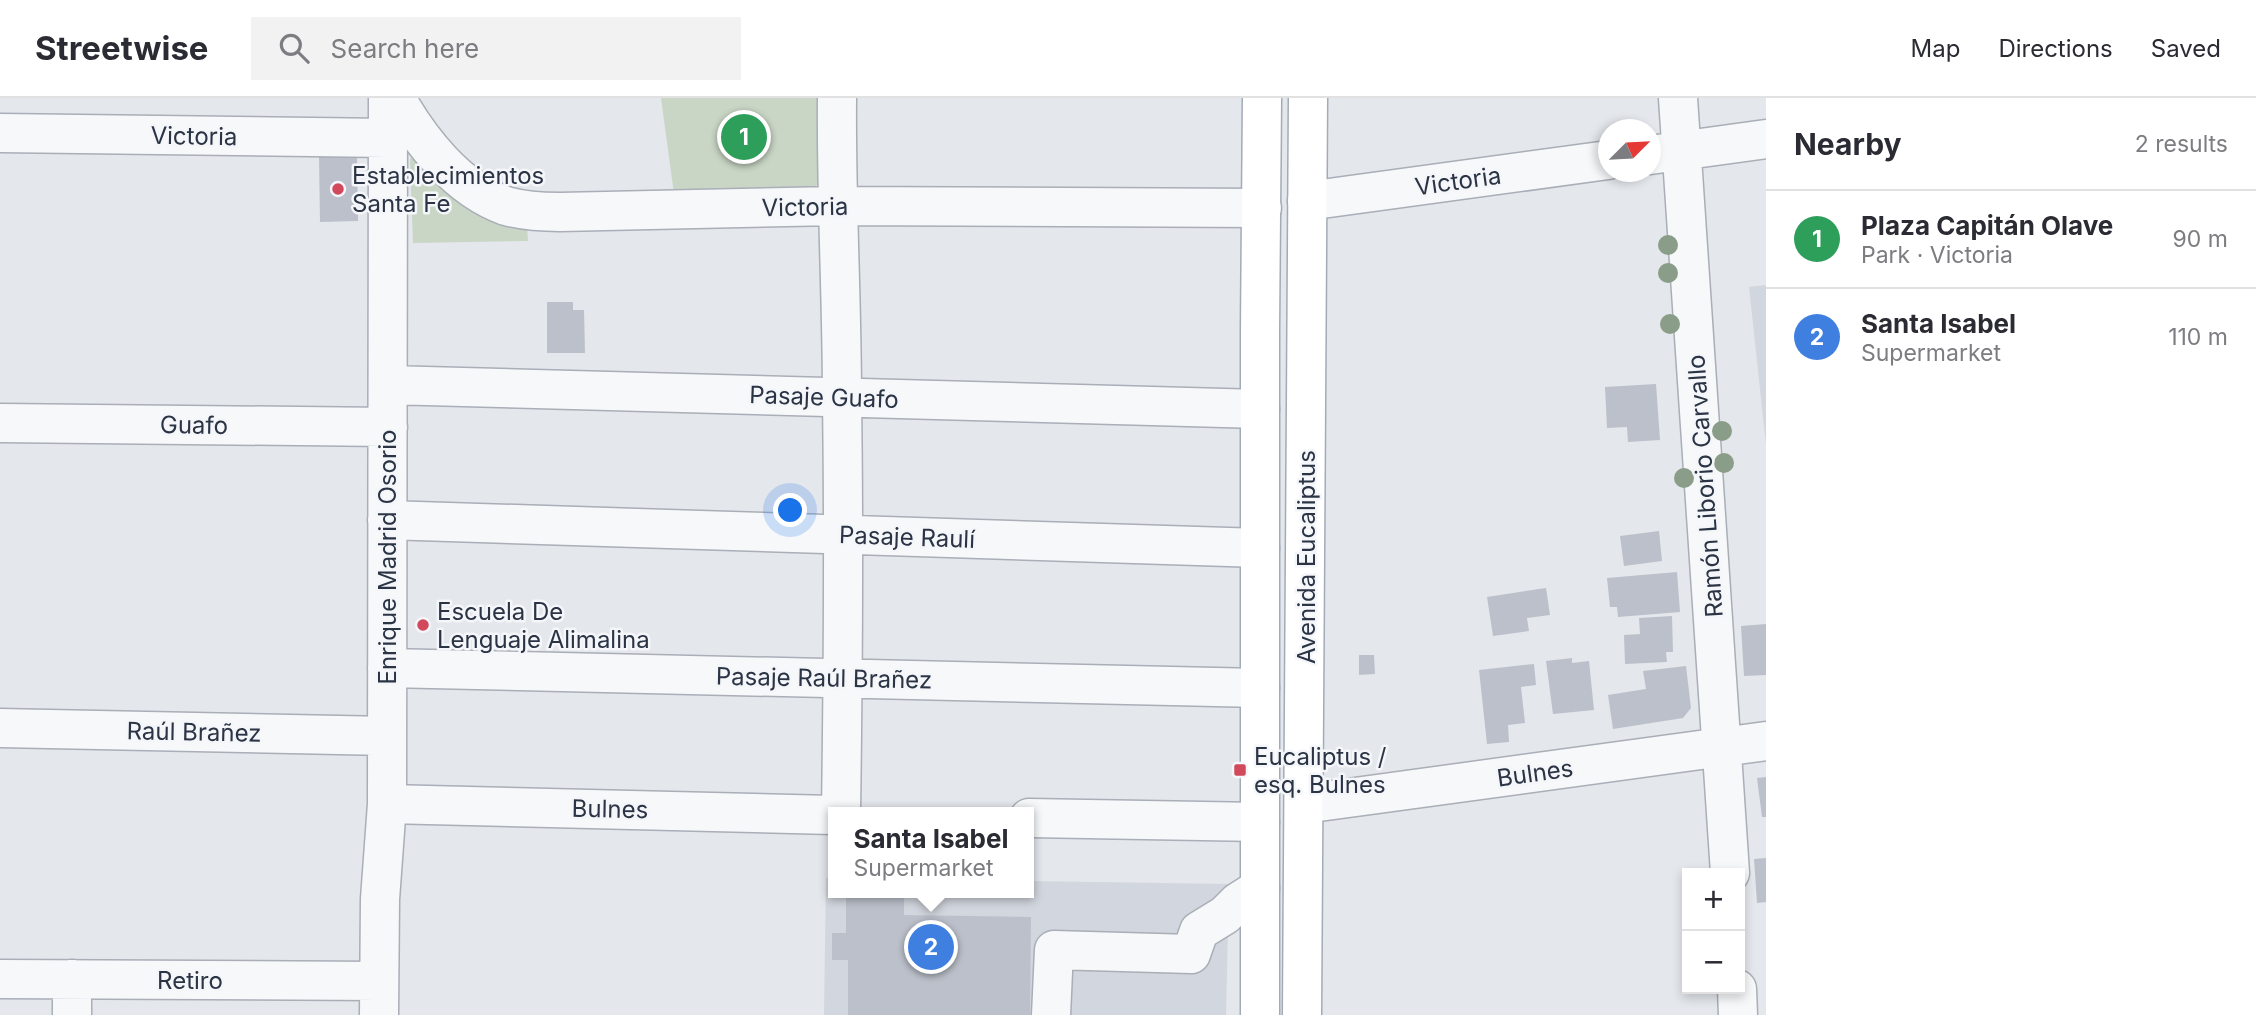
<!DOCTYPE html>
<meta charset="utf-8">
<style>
body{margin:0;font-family:Inter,sans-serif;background:#f2f2f3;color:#2b2b33}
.controls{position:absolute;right:21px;bottom:21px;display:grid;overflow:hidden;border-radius:0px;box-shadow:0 4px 10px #0003}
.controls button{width:63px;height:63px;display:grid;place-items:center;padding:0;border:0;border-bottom:2px solid #e1e1e2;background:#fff;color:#2b2b33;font:35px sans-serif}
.compass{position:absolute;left:1598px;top:21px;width:63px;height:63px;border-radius:50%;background:#fff;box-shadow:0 4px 10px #0003;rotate:66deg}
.you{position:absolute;left:791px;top:413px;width:24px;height:24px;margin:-18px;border:5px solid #fff;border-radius:50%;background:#1a73e8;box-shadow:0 0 0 10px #1a73e833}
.badge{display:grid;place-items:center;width:46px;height:46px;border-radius:50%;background:#b45309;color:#fff;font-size:23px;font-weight:700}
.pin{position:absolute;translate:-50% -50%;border:4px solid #fff;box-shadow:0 2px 7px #0006}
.popup{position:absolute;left:828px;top:709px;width:206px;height:91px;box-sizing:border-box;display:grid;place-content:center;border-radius:0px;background:#fff;filter:drop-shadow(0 2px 5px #0005);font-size:23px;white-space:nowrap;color:#7c7c81}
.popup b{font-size:26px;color:#2b2b33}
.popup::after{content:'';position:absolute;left:50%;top:100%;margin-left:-14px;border:14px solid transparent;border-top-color:#fff}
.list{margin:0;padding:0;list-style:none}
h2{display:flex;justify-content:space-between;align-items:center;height:91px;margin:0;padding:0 28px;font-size:30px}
h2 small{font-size:23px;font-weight:400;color:#7c7c81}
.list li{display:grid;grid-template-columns:46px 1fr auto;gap:21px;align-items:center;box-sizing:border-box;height:98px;padding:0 28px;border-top:2px solid #e1e1e2}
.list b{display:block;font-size:26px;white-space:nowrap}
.list p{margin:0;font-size:23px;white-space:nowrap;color:#7c7c81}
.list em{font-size:23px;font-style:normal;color:#7c7c81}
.icon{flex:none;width:38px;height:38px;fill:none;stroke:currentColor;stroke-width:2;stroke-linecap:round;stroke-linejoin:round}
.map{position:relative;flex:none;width:1766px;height:917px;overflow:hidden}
header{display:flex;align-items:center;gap:42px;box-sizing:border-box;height:98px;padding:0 35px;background:#fff;border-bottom:2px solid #e1e1e2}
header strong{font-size:33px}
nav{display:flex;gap:38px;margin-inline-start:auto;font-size:24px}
.search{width:490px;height:63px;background:#f2f2f3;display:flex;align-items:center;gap:18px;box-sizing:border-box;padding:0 24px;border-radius:0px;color:#7c7c81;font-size:26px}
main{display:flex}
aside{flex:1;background:#fff}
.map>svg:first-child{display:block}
</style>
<header>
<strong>Streetwise</strong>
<div class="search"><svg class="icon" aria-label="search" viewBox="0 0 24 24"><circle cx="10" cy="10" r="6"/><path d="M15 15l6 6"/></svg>Search here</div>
<nav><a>Map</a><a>Directions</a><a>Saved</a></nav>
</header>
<main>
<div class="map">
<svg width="1766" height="917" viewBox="0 0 1766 917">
<rect width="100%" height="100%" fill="#e4e7ec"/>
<path fill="#d2d6de" d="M1766,187V347L1749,189Z
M826,780H833V795H1029V783L1229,786L1226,917H824Z"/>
<path fill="#c9d6c5" d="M661,0H821L819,85L814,90L674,96Z
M414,58L527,128L528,143L413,145L410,61Z"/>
<path fill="#bbc0ca" d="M319,58H357L358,123L320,124Z
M547,204H573V212H584L585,255H547Z
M1656,286L1660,342L1628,344L1627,329L1607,330L1605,289Z
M1659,433L1662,463L1624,468L1620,438Z
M1677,474L1680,514L1618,519L1617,509H1610L1607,480Z
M1546,490L1550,517L1527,520L1529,533L1493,538L1487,499Z
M1672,518L1673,554H1666L1667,564L1625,566L1624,537L1640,536L1639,520Z
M1766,526V577L1744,578L1741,528Z
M1359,557H1374L1375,576L1359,577Z
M1572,560V565L1589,563L1594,612L1553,616L1546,563Z
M1534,566L1536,587L1521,589L1525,625L1508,627L1509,644L1487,646L1479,572Z
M1686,568L1691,610L1683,620L1613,631L1608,597L1646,591L1643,573Z
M1766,679V719H1762L1757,680Z
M1766,760V804L1757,805L1754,761Z
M884,795H904V817L1031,819L1030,917H848V862H832V835H846V797H884Z"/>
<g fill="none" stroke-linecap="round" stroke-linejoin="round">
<g stroke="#a9aeb7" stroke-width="41">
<path id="minor" d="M396,0C420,43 458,91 506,108C524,113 542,114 560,114L836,108L1262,110
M837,0C836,101 842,201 842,302C844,439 843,577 841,714
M1678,0L1730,775
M0,35L388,40
M1650,57L1766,41
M1307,103L1608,62
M388,287L1260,311
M0,325L388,329
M387,422L1260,450
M387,570L1260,590
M0,630L387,638
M387,706L833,717
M1304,706L1766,643
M1029,720L1260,724
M0,881L379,883
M1737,891L1738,917
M72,917V881
M379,917L380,801L387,706L388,0
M1051,917L1054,852L1191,856L1199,833L1225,817L1238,804L1260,790"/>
</g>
<g stroke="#a3abb8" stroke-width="41">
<path id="major" d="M1260,917V232L1262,0
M1302,917L1308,0"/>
</g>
<use href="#minor" stroke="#f7f8fa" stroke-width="38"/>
<use href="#major" stroke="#fff" stroke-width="38"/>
</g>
<g fill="#899d89">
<circle cx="1668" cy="147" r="10"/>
<circle cx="1668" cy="175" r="10"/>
<circle cx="1670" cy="226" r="10"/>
<circle cx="1722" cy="333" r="10"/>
<circle cx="1724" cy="365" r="10"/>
<circle cx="1684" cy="380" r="10"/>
</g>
<g fill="#d1495b" stroke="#f4f6f9" stroke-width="2.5">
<circle cx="338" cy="91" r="7"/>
<circle cx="423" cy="527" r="7"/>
<rect x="1233" y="665" width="14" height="14" rx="3.5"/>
</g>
<g text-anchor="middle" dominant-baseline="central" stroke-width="5" stroke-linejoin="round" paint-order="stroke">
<g font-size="24" fill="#2b3445" stroke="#f4f6f9">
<text transform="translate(194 38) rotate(1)">Victoria</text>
<text transform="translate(1458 83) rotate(-8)">Victoria</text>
<text transform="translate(805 109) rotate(-1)">Victoria</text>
<text transform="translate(824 299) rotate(2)">Pasaje Guafo</text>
<text transform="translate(194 327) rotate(1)">Guafo</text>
<text transform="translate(1705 388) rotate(-94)">Ramón Liborio Carvallo</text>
<text transform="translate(907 439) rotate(2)">Pasaje Raulí</text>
<text transform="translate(387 459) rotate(-90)">Enrique Madrid Osorio</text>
<text transform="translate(1306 459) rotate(-90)">Avenida Eucaliptus</text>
<text transform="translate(824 580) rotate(1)">Pasaje Raúl Brañez</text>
<text transform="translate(194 634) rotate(1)">Raúl Brañez</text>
<text transform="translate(1535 675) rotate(-8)">Bulnes</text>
<text transform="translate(610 711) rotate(1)">Bulnes</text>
<text x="190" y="882">Retiro</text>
</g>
<g font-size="24" fill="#2b3445" stroke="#f4f6f9" text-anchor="start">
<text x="352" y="77">Establecimientos<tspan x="352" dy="28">Santa Fe</tspan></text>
<text x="437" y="513">Escuela De<tspan x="437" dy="28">Lenguaje Alimalina</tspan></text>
<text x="1254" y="658">Eucaliptus /<tspan x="1254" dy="28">esq. Bulnes</tspan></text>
</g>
</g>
</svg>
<div class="controls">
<button>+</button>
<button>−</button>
</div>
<svg class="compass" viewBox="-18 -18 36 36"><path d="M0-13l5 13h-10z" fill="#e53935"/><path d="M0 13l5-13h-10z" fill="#7c7c81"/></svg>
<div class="you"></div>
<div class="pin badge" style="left:744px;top:39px;background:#2e9e5b">1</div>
<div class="pin badge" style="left:931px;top:849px;background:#3f7fe0">2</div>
<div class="popup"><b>Santa Isabel</b>Supermarket</div>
</div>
<aside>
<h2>Nearby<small>2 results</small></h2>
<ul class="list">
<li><span class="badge" style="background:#2e9e5b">1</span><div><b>Plaza Capitán Olave</b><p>Park · Victoria</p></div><em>90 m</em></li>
<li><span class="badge" style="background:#3f7fe0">2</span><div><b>Santa Isabel</b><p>Supermarket</p></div><em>110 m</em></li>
</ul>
</aside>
</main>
